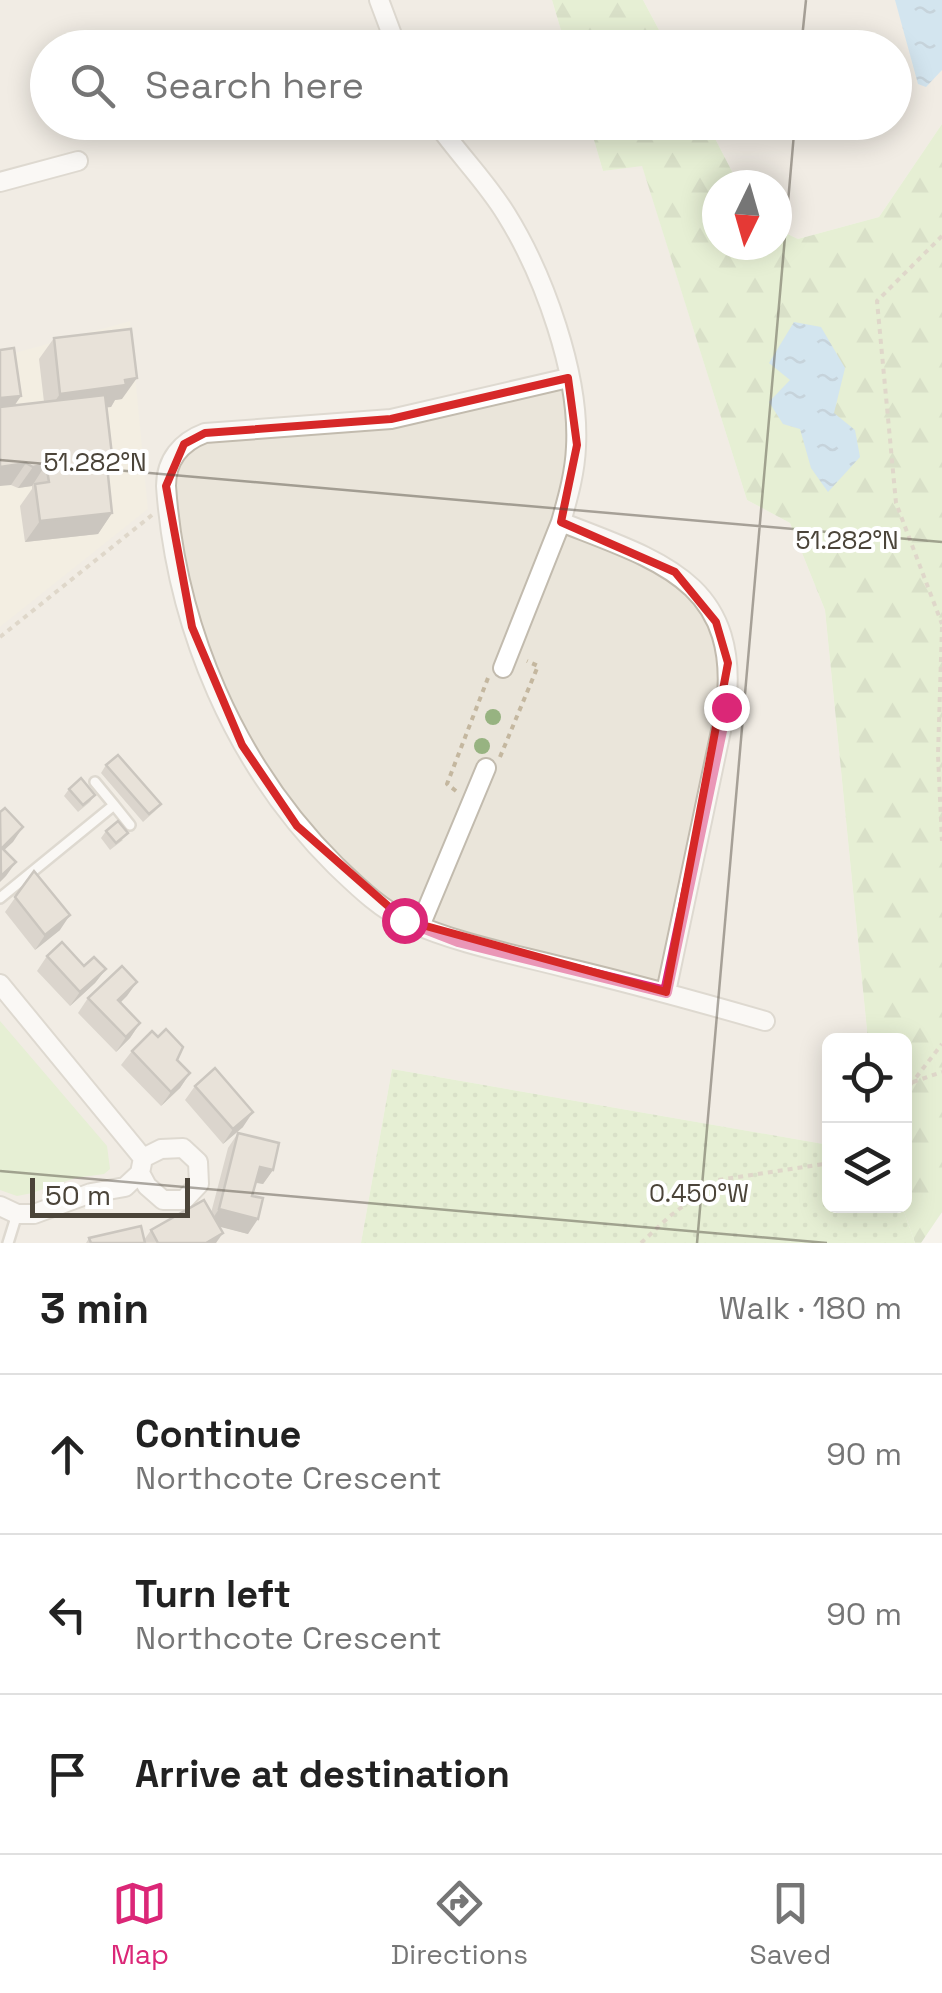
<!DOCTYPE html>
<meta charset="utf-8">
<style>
body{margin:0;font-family:"Space Grotesk",sans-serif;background:#f2f2f2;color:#222}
.controls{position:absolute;right:30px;bottom:30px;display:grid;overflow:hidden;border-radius:15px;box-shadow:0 5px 25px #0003}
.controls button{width:90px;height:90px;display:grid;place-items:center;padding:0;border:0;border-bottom:2px solid #e0e0e0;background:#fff;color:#222;font:50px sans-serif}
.compass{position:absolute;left:702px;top:170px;width:90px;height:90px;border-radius:50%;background:#fff;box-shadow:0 5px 25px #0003;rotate:185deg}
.scale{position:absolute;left:30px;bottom:25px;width:160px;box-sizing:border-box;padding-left:10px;border:5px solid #4b4439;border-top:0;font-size:28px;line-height:35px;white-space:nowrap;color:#4b4439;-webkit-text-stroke:8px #fff;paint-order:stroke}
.stop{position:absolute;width:30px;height:30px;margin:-22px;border:8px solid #db2777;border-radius:50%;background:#fff}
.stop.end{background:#db2777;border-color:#fff;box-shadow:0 2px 10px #0008}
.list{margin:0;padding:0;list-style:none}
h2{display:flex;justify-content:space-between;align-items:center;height:130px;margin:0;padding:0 40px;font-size:42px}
h2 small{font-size:32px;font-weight:400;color:#767676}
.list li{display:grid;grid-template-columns:65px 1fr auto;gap:30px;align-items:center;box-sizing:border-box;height:160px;padding:0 40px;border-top:2px solid #e0e0e0}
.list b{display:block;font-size:38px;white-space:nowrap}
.list p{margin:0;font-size:32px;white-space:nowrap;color:#767676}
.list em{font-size:32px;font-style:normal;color:#767676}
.icon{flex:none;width:55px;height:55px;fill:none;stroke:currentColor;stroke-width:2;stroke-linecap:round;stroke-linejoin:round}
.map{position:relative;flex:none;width:942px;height:1243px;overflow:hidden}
.search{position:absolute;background:#fff;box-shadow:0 5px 25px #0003;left:30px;right:30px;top:30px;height:110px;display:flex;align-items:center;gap:25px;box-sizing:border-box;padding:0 35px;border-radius:55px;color:#767676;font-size:38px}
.sheet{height:610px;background:#fff}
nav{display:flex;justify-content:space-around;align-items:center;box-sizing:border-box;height:140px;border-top:2px solid #e0e0e0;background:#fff;font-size:28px;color:#767676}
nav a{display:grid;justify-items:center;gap:5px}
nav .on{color:#db2777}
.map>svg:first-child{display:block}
</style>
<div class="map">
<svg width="942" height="1243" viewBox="0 0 942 1243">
<defs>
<pattern id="forest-firs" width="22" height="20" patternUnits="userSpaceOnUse" patternTransform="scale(2.5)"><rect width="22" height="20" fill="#d2eab5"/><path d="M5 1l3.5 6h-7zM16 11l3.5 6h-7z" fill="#b6ca9c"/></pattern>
<pattern id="park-dots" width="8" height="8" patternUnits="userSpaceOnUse" patternTransform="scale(2.5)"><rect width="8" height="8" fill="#d2eab5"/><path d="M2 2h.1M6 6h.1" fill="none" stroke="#b6ca9c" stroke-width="1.8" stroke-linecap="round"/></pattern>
<pattern id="water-ripples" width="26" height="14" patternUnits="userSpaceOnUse" patternTransform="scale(2.5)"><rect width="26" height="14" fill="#a9d4f2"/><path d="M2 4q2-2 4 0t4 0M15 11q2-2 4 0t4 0" fill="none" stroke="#8caec5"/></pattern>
</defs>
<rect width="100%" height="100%" fill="#f6f3ec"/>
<path fill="#eae5da" d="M0,0H552L566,47L48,48V122L589,123L603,171L642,165L747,500L790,523L825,610L868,1040H830L829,1145L392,1069L361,1243H0Z
M643,0H942V124L879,217L798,239L777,229V185H739L707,123L894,122V48L668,47Z"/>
<path fill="#efe8d6" d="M130,321L148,509L0,627V357Z"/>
<path fill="#d2eab5" d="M0,1021L107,1146L110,1169L104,1174L75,1178L32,1193L17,1196L0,1190Z"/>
<path fill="url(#forest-firs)" d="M552,0H643L668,47H566Z
M589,123H707L739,185H717V245H777V229L798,239L879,217L942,124V1212L921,1243H915L902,1206H904V1040H868L825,610L790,523L747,500L642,166L603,171Z"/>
<path fill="url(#park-dots)" d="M392,1069L829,1145L830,1206H902L915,1243H361Z"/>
<path fill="url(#water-ripples)" d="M895,0H942V70L926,87L918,84Z
M794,322L821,327L845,368L834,413L855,430L860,457L828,492L811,468L800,429L783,424L769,402L790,380L769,363Z"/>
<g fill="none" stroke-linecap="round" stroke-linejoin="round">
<g stroke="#c2bbae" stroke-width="14">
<path id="lane" d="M114,805L130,825
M0,898L114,805L95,782
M8,1243L17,1214"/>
</g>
<g stroke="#c2bbae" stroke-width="22">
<path id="street" d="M379,0L397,48
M436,122C458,154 486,181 506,214C544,275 580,375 576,447C575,473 568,497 561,522C657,560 741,581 726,707L666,992
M0,182L78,161
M568,378L391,419L205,433C181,442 166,460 166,486C176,628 235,766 336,866C357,886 380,909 407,921C458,944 513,954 567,968C634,984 699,1002 765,1021
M503,668L561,522
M420,926L486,768
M0,984L143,1158L140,1173L125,1187L91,1193L34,1214H17L0,1206
M140,1173L147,1186L163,1200H184L199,1184L198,1162L183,1148L161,1149L143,1158"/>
</g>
<path stroke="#c4b79f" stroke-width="4" stroke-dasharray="5 5" stroke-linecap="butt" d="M942,236L877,301L896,503L942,624
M942,627L938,755L942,841
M0,637L152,515
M500,757L538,666L527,661
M456,791L447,784L488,678
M913,1082L942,1072
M904,1093L942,1044
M641,1243L670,1216L718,1180L830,1163"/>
<use href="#lane" stroke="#fff" stroke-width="9"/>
<use href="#street" stroke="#fff" stroke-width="18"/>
</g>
<g fill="#97b381">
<circle cx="493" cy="717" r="8"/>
<circle cx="482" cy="746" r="8"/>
</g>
<path fill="#bab2a6" d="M54,338L122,399L115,400L111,407H107L112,455L106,463L112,513L98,534L25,542L20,506L32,489V486L18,488L11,485L14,406L44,402L39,359Z
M106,765L161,804L155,811L143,822L101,773Z
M69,789L95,795L90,802L78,812L64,796Z
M106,831L123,840L110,850L101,838Z
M34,871L60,930L35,950L5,912Z
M47,956L84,966L106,969L95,983L70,1006L37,971Z
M137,982L120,1003L140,1023L130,1038L116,1052L78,1013L88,998Z
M132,1051L177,1060L190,1073L180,1088L161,1106L121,1065Z
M195,1086L243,1127L223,1144L185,1100Z
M238,1133L273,1170L263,1184L256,1183L252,1196L248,1234L219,1226L216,1243H86L89,1238L144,1240L151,1230L211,1213L228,1148Z"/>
<path fill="#979187" d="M137,378L122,399L115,400L111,407L45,415L60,394Z
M21,396L6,418H0V398Z
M26,463L11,485L0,486V467Z
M46,464L32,486L18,488L33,467Z
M112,513L98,534L25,542L40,521Z
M23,827L13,842L0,854L2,848Z
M16,862L6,876L0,882V877Z
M70,915L60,930L35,950L45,935Z
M106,969L95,983L70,1006L80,992Z
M137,982L127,996L108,1015L118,1000Z
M140,1023L130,1038L116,1052L126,1037Z
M190,1073L180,1088L161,1106L171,1092Z
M253,1112L243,1127L223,1144L233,1129Z
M260,1167L273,1170L263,1184L250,1181Z
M219,1209L258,1219L248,1234L209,1224Z
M223,1233L216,1243H206Z"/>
<path fill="#d8cfc1" stroke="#979187" stroke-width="2.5" d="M131,329L137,378L125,380L126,385L60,394L54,338Z
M14,348L21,396L0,398V350Z
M105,395L112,455L106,456L112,513L40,521L35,484L49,482L46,464L33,467L26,463L0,467V407Z
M118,755L161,804L149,814L106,765Z
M81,778L95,795L83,805L69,789Z
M5,808L23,827L2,848L16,862L1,876L0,812Z
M118,821L128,833L116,843L106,831Z
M34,871L70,915L45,935L15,897Z
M62,942L84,966L94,957L106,969L80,992L47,956Z
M122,966L137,982L118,1000L140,1023L126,1037L88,998Z
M166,1029L183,1047L177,1060L190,1073L171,1092L132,1051L152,1031L158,1037Z
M215,1068L253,1112L233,1129L195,1086Z
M238,1133L279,1143L273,1170L260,1167L252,1196L263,1198L258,1219L219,1209Z
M204,1200L223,1233L206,1243H158L151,1230Z
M141,1226L145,1243H91L89,1238Z"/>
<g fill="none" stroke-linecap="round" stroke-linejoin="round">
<path stroke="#db2777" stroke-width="12" d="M404,920L458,941L666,992L726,707"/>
</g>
<path d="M0 0H942V1243H0ZM568,378L577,445L561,522L675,572L716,622L728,663L666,992L404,920L297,826L242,745L192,627L166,486L184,444L205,433L391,419Z" fill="#f6f3ec" fill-opacity=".55" fill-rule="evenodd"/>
<path fill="none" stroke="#d62828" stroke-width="8" stroke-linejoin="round" d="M568,378L577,445L561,522L675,572L716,622L728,663L666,992L404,920L297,826L242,745L192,627L166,486L184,444L205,433L391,419Z"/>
<path fill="none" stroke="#4b4439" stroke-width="2.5" stroke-opacity="0.45" d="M801,48L806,0M0,460L942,542M0,1171L827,1243M697,1243L795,122"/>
<g font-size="25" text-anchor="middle" fill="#4b4439" stroke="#fff" stroke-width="8" stroke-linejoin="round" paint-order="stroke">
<text x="95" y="471">51.282°N</text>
<text x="847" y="549">51.282°N</text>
<text x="699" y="1202">0.450°W</text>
</g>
</svg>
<div class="controls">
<button><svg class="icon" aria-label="locate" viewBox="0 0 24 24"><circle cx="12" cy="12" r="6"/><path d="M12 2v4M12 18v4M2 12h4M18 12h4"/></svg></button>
<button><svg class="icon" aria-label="layers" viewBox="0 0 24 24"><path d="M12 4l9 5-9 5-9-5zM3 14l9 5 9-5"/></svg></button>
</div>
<svg class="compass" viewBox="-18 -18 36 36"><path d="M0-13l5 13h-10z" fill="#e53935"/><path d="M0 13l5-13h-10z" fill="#767676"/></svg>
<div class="scale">50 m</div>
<div class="stop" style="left:404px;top:920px"></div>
<div class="stop end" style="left:726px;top:707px"></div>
<div class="search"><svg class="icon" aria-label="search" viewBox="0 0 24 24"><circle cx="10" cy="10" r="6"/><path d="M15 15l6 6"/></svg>Search here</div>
</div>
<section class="sheet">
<h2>3 min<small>Walk · 180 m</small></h2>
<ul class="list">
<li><svg class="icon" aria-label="ahead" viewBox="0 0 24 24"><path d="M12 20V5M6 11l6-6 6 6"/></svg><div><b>Continue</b><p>Northcote Crescent</p></div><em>90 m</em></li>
<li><svg class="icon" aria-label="left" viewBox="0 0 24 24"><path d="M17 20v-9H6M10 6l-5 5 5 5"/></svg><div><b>Turn left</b><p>Northcote Crescent</p></div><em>90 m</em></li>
<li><svg class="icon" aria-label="arrive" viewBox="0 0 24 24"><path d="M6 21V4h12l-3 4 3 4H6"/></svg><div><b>Arrive at destination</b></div></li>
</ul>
</section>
<nav>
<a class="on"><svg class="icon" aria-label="map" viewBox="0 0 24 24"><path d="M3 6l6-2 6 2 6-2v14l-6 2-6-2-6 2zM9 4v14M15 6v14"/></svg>Map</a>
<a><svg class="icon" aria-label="directions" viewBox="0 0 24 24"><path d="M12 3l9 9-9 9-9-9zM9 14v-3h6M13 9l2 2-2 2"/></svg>Directions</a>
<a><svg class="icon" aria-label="saved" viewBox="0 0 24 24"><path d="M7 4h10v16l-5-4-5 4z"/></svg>Saved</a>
</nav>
